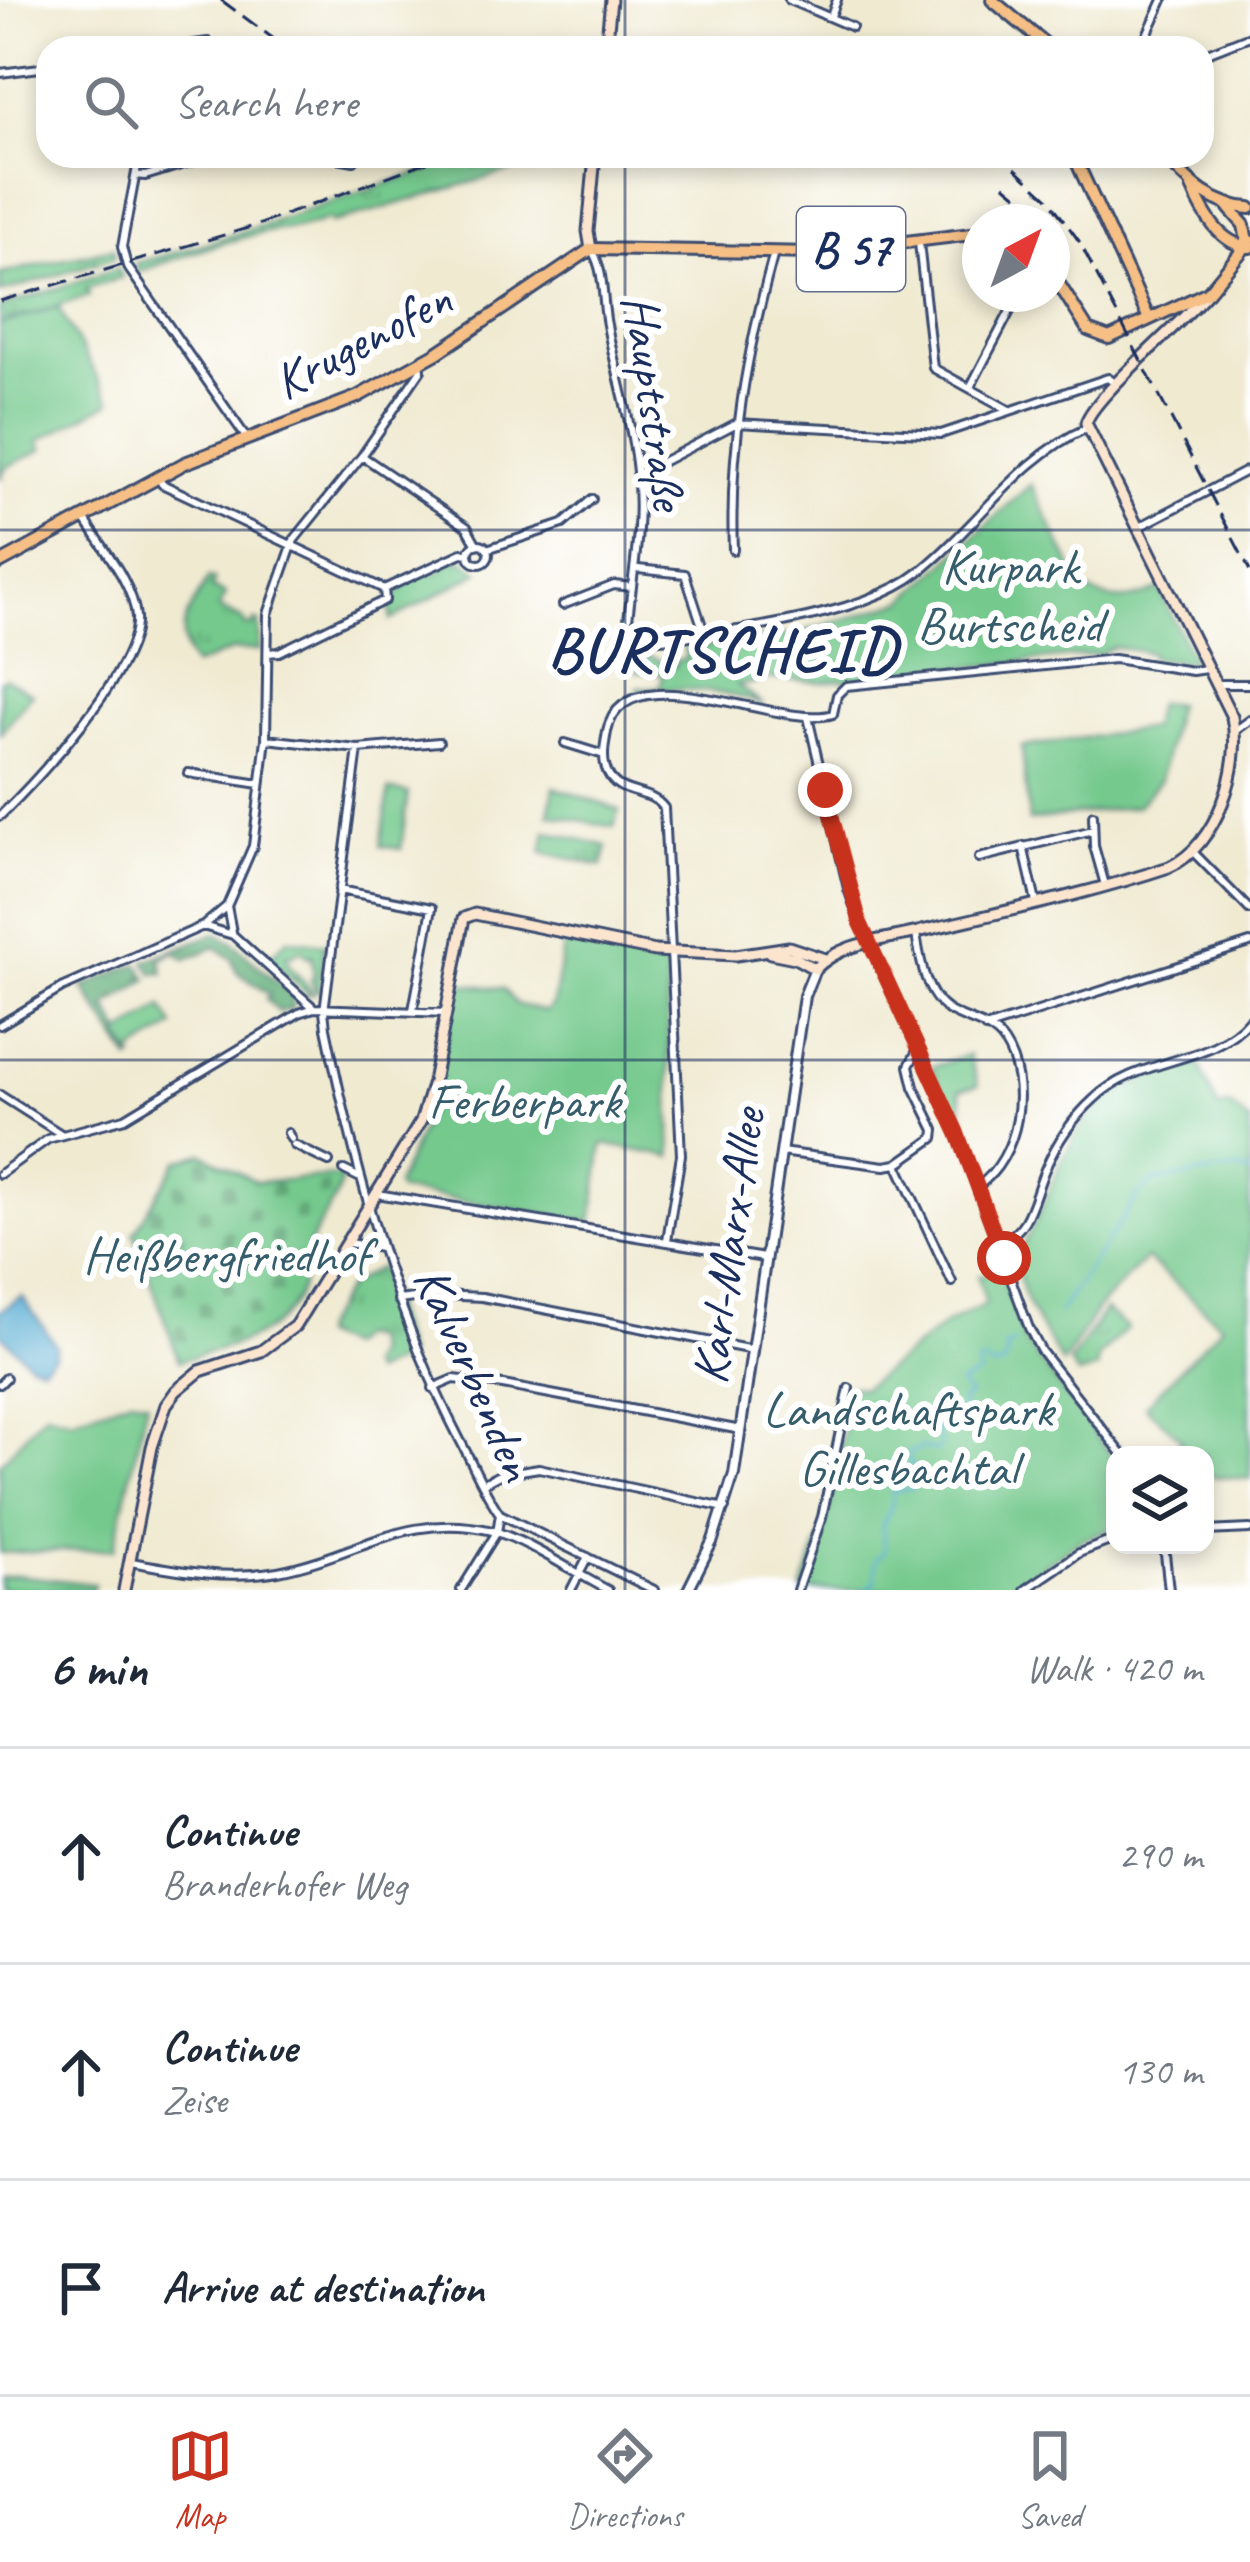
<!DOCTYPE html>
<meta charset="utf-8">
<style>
body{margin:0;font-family:Caveat,sans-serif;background:#f6f6f7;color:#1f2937}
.controls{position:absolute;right:36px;bottom:36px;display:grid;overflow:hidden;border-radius:24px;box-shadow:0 6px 18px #0003}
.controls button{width:108px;height:108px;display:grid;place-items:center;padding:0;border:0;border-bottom:3px solid #e0e1e3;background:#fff;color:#1f2937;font:60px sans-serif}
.compass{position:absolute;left:962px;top:204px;width:108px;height:108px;border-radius:50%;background:#fff;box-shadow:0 6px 18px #0003;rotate:41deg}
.stop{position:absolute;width:36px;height:36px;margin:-27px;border:9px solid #c8321e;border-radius:50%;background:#fff}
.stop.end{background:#c8321e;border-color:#fff;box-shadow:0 3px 12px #0008}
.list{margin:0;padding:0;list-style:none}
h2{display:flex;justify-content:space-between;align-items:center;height:156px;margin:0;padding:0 48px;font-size:51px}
h2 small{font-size:39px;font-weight:400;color:#747a83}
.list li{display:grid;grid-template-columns:78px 1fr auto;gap:36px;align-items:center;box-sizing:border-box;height:216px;padding:0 48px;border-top:3px solid #e0e1e3}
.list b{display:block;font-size:45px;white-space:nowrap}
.list p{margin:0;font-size:39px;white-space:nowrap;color:#747a83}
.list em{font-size:39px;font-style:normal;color:#747a83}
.icon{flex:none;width:66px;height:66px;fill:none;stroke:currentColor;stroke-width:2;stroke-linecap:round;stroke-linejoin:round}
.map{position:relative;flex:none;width:1250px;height:1590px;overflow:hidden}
.search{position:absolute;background:#fff;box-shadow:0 6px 18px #0003;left:36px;right:36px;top:36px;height:132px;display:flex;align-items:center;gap:30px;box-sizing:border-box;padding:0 42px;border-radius:36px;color:#747a83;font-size:45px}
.sheet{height:804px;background:#fff}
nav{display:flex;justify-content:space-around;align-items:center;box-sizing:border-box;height:168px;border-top:3px solid #e0e1e3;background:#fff;font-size:33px;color:#747a83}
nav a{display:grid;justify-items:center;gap:6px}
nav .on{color:#c8321e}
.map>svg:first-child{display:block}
</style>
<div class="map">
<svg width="1250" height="1590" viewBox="0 0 1250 1590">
<defs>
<pattern id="grass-tufts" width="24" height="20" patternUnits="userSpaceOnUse" patternTransform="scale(3)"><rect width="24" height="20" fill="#75c98d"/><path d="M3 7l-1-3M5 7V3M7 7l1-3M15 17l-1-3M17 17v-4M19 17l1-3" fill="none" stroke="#5fa476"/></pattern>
<pattern id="forest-firs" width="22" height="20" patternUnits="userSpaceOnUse" patternTransform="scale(3)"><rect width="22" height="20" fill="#60ad78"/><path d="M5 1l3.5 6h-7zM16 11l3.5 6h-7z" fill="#4e8d66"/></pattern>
<pattern id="cemetery-stones" width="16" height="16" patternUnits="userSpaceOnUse" patternTransform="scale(3)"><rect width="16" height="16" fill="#75c98d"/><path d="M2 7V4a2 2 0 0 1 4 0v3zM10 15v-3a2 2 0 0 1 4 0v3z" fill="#5fa476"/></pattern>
</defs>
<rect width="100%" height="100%" fill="#fff"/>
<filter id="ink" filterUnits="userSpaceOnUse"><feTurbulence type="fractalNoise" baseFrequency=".00833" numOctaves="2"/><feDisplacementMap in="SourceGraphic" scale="24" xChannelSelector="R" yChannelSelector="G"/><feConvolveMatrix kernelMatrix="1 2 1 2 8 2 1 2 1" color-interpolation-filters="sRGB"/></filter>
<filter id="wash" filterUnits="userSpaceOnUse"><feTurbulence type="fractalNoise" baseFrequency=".004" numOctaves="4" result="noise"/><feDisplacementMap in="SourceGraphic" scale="48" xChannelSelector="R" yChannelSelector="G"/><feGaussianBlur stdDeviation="2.7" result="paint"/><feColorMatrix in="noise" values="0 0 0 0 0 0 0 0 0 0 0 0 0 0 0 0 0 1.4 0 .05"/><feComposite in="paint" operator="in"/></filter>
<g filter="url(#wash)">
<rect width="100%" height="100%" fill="#f0ead1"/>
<path fill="url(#grass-tufts)" stroke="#487c76" stroke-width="3" d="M476,156H540L542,162L332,223L329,219C304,230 283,228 257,234C216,244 177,258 138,272L135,263C251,234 361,188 476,156Z
M113,248L115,257L0,293V274Z
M118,268L122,277L87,289L89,296L0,324V307Z
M209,578L215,580L211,588L226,594L219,608L244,620V625L253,626L254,621L259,622L260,650H234L193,666C170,630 191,610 209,578Z
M554,787L619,810L614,827L549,814Z
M546,831L607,846L602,866L542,852Z
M287,939L325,944L319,991L316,992L311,979L314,976L312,955L308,957L300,949L294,955L287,954C288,973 304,975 312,994L309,995L269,959Z
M380,1267L407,1357L372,1374L368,1367L374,1352L371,1340L358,1336L346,1347L320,1336L321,1329L348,1286Z
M1105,1310L1127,1328L1098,1358L1097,1369L1078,1375L1070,1363Z"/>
<path fill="url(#forest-firs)" stroke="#3e6e6b" stroke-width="3" d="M216,933L232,942L294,997L292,1009L279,1012L266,999L269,994L237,972L232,959L216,947L186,959L174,952L161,960L164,973L153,974L145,961Z
M138,963L148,979L107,1006L134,1058L130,1060L83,987Z"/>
<path fill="url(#cemetery-stones)" stroke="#487c76" stroke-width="3" d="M203,1153L256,1182L341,1176C340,1202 320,1217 311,1242C306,1257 306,1273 301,1287C283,1339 225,1347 179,1361L134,1233L178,1160Z"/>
<path fill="#75c98d" stroke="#487c76" stroke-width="3" d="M58,307L111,402L39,441L43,449L5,468L0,480V324Z
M1031,484L1081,586C1106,604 1133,602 1159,589L1191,655L1190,662L1151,658V653L1114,647L1100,654L823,682L763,678L761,682L737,685L763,705C727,691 676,685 638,693V688L660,687L663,674L637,672L636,658L649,656L675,667V661L686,659L684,649L796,634L904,601Z
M454,557L456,562L463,560L479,572L391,620L389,588L395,593L403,589L400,583L427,570L431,575L444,569L442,562Z
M5,678L32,694L0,734V681Z
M1156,704H1176L1160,780L1137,806L1029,821L1022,747L1150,728Z
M389,790L408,793L401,849L381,846Z
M564,942L657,960L666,967L672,1157L603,1144L592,1222L399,1191L396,1186L432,1105L458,983L503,989L516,1004L546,1012L553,1003Z
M162,1007L174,1026L131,1054L119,1035Z
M969,1055L978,1085L960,1090L965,1132L961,1134L932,1067Z
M1194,1061L1198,1062L1218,1108L1229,1105L1250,1123V1479L1205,1476V1455H1167L1182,1440L1145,1406L1222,1325L1146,1258L1097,1309L1063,1364C1048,1340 1016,1293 1018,1265C1018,1249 1033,1229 1039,1214C1079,1115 1091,1094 1194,1061Z
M1000,1270L1024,1341L1115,1460V1528L1082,1539L1007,1590H802L830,1509L851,1386L863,1388L947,1323L986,1304L978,1276Z
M131,1398L147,1401L114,1549L0,1553V1464L45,1412L72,1419Z
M16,1575L94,1584L93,1590H0V1578Z"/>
<path fill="#54acd1" stroke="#386e98" stroke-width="3" d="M22,1296L56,1345L54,1355L42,1366L30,1363L0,1334V1311Z"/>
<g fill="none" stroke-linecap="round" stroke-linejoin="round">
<path stroke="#54acd1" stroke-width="3" d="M1059,1312L1139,1194L1155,1181L1237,1169L1250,1173
M864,1590L875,1583L876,1559L885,1551L882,1526L892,1505V1492L914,1488L917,1469L909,1463V1453L922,1448L936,1451L941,1444L934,1424L963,1408L961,1401L969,1395L960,1384L980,1374L977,1365L981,1361L994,1368L1003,1365L1008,1353L1004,1348L1015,1344"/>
</g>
</g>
<g filter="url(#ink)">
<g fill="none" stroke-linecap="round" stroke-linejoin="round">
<g stroke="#3b4b6f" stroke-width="12">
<path id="minor" d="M789,0L852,27
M831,16L837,0
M167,48L208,42L213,48
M1141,48L1163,0
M1202,55L1250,36
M0,73L48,67
M139,156L122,247L127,266L248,440
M326,156L354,161
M136,175L145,176L210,156
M919,243L933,368L1009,410
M593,252C605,273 602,302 607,325C616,374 632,422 637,472C643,527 632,576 627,630L634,641C710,636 859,619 919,572C977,527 1018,458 1087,428
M971,386L1019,294
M737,423L941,434L1108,378L1116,384
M362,456L467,527L477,545
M639,474L737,423
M158,477L162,484L384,589
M1139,527L1250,469
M469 554a10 10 0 1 1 20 0a10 10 0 1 1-20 0Z
M487,549L563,524L592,499
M733,550C729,447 747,351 774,253
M638,569L685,574L704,632
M563,605L614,585L632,587
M268,653L279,652L385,600L384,589L462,553L469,554
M1218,684H1250
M808,717L848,889L860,922L957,1132L1029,1328L1041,1351L1123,1455
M1235,731L1250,720
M266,739L358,749L439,742
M565,743L604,755
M358,749L324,1011L326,1028C356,1173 392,1308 460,1440C473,1464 484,1492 500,1514L497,1532L461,1590
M188,773L260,784
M1093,815L1094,846L1105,885
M0,816C37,780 140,669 136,617C133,583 102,547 84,518
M1023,846L1036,902
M1194,853L1250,910
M979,858L1093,830
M339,890L432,908L413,1010
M227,906L232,932
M203,926L233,935L314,1008
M916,934C920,959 925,995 948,1010C965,1021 992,1024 1004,1042C1032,1084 1019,1158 978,1186
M0,1025L62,988L203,926L227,906L253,846L266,739L268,614L294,540L362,456L421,370L420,363
M985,1028L1250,943
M0,1095L61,1134
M288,1133L291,1139
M294,1145L329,1162
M781,1152L885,1166L897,1164L934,1138L935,1130L914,1087L909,1066L918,1049
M897,1164L952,1282
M344,1170L358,1177
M0,1174L48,1139L125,1118L299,1013L314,1008L446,1013
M377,1194L764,1258
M667,1240L681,1155L664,808C651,789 622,796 610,777C601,764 604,747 607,732C623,648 781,731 833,714L837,695L846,686L1114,659L1192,671L1206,669
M348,1243L381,1248
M999,1243C1032,1229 1032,1198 1046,1167C1057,1142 1073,1118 1094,1099C1138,1056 1211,1066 1250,1019
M398,1300L440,1295L482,1297L753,1350
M0,1384L6,1378
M433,1388L454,1379L503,1385L741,1430
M484,1483L501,1474L539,1468L725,1508
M500,1514L654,1590
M1205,1531L1250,1529
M1164,1545L1169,1590
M131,1562C181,1571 228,1580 278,1571C357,1556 407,1510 493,1531C525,1539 576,1574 608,1590
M571,1590L588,1557
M797,1590L822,1517L849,1388
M1025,1590L1079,1553L1115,1539"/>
</g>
<g stroke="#3b4b6f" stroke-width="14">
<path id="tertiary" d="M688,1590L713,1540L734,1474L804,996L815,969"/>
</g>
<g stroke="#3b4b6f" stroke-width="15">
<path id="secondary" d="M606,48L611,0
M591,249L588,231L595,156
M770,953L795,958L815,969C844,941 881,941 918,932C1001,912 1088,894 1169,867C1217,846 1243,766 1232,717L1086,423C1093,397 1184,321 1208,292
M124,1590L152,1447L166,1405L176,1391L200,1371L261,1351L295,1326L421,1121L433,1082L464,918L475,914L655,951L736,955L789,947L825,959"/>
</g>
<g stroke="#3b4b6f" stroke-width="16">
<path id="primary" d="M992,0L1050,48
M1074,156L1149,319
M1164,156C1190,183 1211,206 1250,208
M1192,187C1203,213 1220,245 1250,247
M1229,208L1244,225L1248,247
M1052,273L1088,330L1109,338L1208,292L1250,241
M0,563L185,463L357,397L437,353L591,249L815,253L980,233"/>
</g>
<use href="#minor" stroke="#fff" stroke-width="6"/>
<use href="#tertiary" stroke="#fff" stroke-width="8"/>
<use href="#secondary" stroke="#fbe5cf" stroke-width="9"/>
<use href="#primary" stroke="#f5bf86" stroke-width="10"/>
<path stroke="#1b2f5e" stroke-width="3" stroke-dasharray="18 9" stroke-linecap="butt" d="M221,0L286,48
M1015,168L1047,197L1079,241L1250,571
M1004,184L1045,218
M0,301L258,225L443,156"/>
</g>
</g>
<g fill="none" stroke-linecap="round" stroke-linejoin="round" filter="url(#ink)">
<path stroke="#c8321e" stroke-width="15" d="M825,790L860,922L957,1132L1004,1258"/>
</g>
<path fill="none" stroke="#1b2f5e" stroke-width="3" stroke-opacity="0.55" d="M625,0V48M625,156V1590M0,530H1250M0,1060H1250"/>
<g text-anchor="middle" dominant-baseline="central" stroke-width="12" stroke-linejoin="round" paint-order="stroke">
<rect fill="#fff" stroke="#5f6d8e" stroke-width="3" x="797" y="207" width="108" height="84" rx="9"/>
<g font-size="48" font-weight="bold" fill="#1b2f5e">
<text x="851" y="249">B 57</text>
</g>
<g font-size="51" fill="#1b2f5e" stroke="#fff">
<text transform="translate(362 340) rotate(-28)">Krugenofen</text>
<text transform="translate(655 402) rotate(82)">Hauptstraße</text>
<text transform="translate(728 1246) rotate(-82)">Karl-Marx-Allee</text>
<text transform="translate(475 1373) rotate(66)">Kalverbenden</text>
</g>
<g font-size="51" fill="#365d6c" stroke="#fff">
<text x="1010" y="566">Kurpark<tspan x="1010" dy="59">Burtscheid</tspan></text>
<text x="524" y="1101">Ferberpark</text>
<text x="226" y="1255">Heißbergfriedhof</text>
<text x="908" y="1409">Landschaftspark<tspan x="908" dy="59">Gillesbachtal</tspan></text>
</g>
<g font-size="63" font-weight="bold" letter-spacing="3" fill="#1b2f5e" stroke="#fff">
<text x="723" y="649">BURTSCHEID</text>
</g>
</g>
</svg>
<div class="controls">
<button><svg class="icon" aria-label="layers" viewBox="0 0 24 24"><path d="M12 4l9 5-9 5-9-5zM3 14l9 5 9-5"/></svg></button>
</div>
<svg class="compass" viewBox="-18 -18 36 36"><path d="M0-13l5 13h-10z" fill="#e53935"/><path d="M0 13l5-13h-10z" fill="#747a83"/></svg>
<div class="stop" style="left:1004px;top:1258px"></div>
<div class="stop end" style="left:825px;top:790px"></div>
<div class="search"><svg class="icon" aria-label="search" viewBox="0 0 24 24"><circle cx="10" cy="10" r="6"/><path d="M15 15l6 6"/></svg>Search here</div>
</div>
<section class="sheet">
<h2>6 min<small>Walk · 420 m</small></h2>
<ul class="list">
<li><svg class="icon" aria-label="ahead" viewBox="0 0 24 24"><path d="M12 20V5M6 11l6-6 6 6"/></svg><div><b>Continue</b><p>Branderhofer Weg</p></div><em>290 m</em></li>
<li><svg class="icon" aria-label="ahead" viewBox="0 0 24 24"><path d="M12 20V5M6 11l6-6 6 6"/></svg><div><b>Continue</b><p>Zeise</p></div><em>130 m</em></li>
<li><svg class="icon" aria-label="arrive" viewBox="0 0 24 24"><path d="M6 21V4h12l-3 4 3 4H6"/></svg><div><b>Arrive at destination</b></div></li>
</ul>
</section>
<nav>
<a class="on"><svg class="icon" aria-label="map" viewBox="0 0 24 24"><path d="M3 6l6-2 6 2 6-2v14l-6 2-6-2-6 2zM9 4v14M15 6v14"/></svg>Map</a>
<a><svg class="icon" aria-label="directions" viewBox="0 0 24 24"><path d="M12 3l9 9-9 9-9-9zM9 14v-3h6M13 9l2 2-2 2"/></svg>Directions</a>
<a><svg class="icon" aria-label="saved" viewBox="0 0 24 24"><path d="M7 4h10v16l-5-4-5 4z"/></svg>Saved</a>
</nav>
